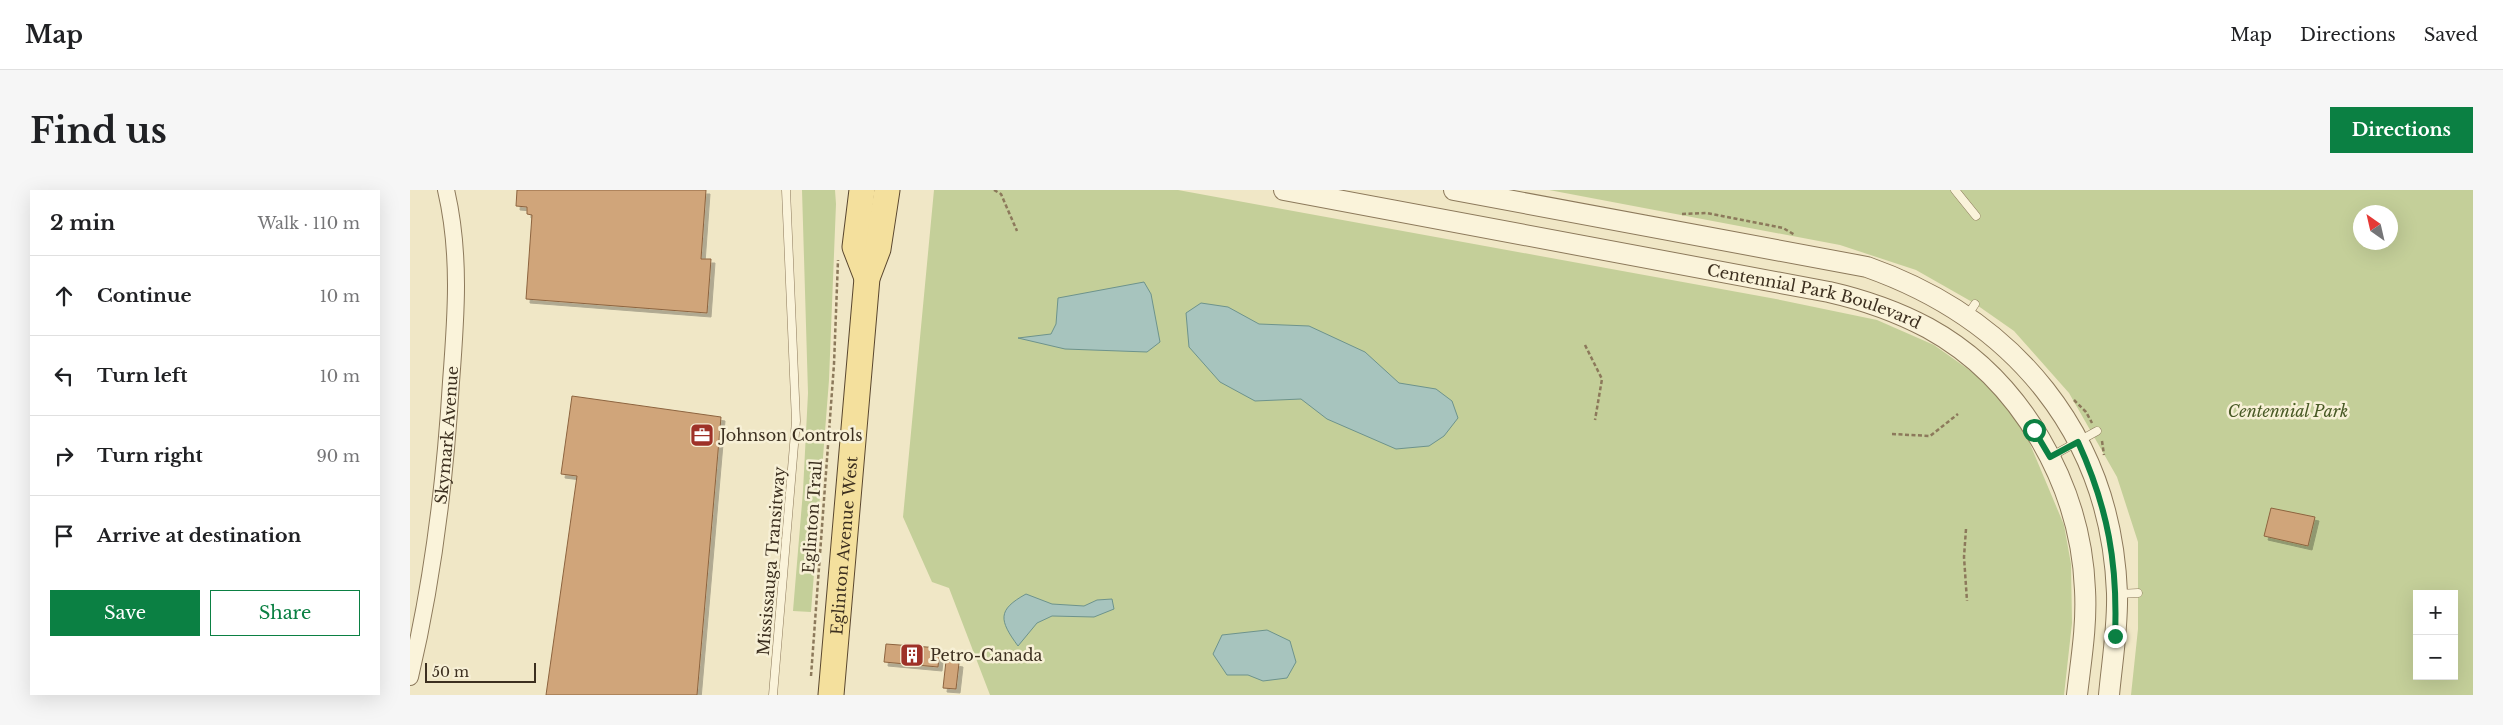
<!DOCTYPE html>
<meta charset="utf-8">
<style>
body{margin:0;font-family:"Libre Baskerville",serif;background:#f6f6f6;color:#202124}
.controls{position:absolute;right:15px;bottom:15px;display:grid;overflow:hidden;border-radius:0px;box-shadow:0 5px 20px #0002}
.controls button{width:45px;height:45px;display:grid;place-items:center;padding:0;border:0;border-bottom:1px solid #e0e0e0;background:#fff;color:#202124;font:25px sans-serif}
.compass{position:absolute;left:1943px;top:15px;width:45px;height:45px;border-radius:50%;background:#fff;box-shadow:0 5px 20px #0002;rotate:326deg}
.scale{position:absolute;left:15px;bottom:12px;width:111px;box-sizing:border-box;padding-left:5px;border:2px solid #3c2f1f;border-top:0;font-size:14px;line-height:18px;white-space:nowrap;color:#3c2f1f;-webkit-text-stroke:4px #f7f0d6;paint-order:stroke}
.stop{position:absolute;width:15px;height:15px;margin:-11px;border:4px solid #0b8043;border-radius:50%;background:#fff}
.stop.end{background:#0b8043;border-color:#fff;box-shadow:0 1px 5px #0008}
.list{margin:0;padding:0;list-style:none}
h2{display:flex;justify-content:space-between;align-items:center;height:65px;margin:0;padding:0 20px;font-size:21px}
h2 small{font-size:16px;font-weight:400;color:#757577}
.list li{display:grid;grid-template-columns:32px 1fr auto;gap:15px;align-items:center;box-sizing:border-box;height:80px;padding:0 20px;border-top:1px solid #e0e0e0}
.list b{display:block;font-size:19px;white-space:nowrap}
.list em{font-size:16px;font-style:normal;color:#757577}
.actions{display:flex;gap:10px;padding:15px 20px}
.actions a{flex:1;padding:11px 0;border:1px solid #0b8043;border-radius:0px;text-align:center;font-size:18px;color:#0b8043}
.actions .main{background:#0b8043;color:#fff}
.icon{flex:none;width:28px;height:28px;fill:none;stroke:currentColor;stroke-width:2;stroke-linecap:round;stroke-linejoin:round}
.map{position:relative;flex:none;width:2063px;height:505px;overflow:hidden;border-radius:0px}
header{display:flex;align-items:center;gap:30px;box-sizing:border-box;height:70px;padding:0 25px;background:#fff;border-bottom:1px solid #e0e0e0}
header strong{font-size:24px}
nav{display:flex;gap:28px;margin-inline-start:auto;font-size:18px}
.intro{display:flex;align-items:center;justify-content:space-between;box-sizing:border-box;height:120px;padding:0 30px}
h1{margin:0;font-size:35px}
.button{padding:12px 22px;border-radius:0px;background:#0b8043;color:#fff;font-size:18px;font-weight:700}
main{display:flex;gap:30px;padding:0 30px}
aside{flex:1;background:#fff;border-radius:0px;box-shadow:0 5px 20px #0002}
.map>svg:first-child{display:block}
</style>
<header>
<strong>Map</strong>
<nav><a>Map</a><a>Directions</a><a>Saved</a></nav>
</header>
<div class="intro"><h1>Find us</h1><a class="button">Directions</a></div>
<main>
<aside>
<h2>2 min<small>Walk · 110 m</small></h2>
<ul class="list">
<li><svg class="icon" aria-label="ahead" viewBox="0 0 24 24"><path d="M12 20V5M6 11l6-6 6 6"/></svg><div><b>Continue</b></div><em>10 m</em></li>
<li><svg class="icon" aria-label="left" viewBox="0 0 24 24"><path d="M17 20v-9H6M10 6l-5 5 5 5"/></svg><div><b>Turn left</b></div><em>10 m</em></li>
<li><svg class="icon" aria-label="right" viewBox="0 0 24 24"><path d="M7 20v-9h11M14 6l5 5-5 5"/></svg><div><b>Turn right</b></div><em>90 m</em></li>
<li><svg class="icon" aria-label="arrive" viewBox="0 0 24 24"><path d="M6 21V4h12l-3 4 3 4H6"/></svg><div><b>Arrive at destination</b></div></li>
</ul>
<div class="actions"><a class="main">Save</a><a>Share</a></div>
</aside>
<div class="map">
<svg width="2063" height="505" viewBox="0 0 2063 505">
<defs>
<filter id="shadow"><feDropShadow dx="4" dy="4" stdDeviation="0" flood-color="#0004"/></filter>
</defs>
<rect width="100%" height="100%" fill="#f0e7c6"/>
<path fill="#c4cf99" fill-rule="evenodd" d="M392,0H425L426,14L419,190L401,422L383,421L393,301L398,203Z
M524,0H768L1366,109L1467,130L1524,155L1565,184L1610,230L1654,335L1661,374L1662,433L1654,505H580L539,398L522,392L493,327Z
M1139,0H2063V505H1721L1728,439V352L1707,287L1659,203L1604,141L1564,113L1506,80L1430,55ZM1950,22H1980V52H1950ZM2007,404H2044V486H2007Z"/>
<path fill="#a7c4be" stroke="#6d938c" d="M734,92L741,104L750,152L737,162L655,159L608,148L641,144L646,134L648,108Z
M791,113L818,117L849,134L899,136L955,162L989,193L1026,199L1042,211L1048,228L1034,246L1019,256L986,259L917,229L891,209L845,211L810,192L779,157L776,123Z
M616,404L642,414L674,416L687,410L702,409L704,419L684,427L642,426L627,433L608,456C589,430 587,420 616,404Z
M857,440L880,451L886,472L877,488L853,491L838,485H817L803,464L812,445Z"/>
<path fill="#d0a57a" stroke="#8d643f" filter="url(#shadow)" d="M107,0H296L291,69H301L297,123L116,109L122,25L117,24V17L106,16Z
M162,206L311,227L287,505H136L167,286L151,284Z
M1861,318L1905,327L1898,356L1854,346Z
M476,454L530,458L528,477L474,472Z
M536,471L549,473L546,499L533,498Z"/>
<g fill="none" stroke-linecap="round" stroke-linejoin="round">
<g stroke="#8c795b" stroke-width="9">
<path id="service" d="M1545,0L1566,26
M1557,126L1565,114
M1640,267L1687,241
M1708,404L1728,403
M363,505L386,231L376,0"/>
</g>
<g stroke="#8c795b" stroke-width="18">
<g id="minor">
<path id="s1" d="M0,487C23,390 35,292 41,192C46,127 51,64 36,0"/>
</g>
</g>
<g stroke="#8c795b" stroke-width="22">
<g id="tertiary">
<path id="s2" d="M874,0L1419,102C1454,110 1486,121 1518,138C1611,189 1671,295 1675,400C1677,435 1671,470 1667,505"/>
<path d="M1044,0L1457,77C1604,129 1701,244 1707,403C1708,437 1702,472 1699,505"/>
</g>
</g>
<g stroke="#5a472f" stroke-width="27">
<g id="primary">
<path d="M452,0L445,57L457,88"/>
<path id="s3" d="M421,505L457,88L468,59L477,0"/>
</g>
</g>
<path stroke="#8c795b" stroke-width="2.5" stroke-dasharray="4 2.5" stroke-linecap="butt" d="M584,0L591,4L607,41
M1272,24L1297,23L1373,38L1385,45
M1175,155L1192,189L1185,230
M1664,210L1676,222L1682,233
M1482,244L1520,246L1548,224
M1692,251L1694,265
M1556,339L1554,367L1557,411
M401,486L424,174L428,70"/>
<use href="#service" stroke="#faf3da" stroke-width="8"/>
<use href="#minor" stroke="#faf3da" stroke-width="16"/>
<use href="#tertiary" stroke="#faf3da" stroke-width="20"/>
<use href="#primary" stroke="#f4e09d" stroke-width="25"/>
</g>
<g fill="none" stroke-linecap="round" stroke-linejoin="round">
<path stroke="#0b8043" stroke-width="6" d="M1624,240L1640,267L1668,252C1698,318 1708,374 1705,446"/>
</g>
<defs>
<g id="office-square" transform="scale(1.25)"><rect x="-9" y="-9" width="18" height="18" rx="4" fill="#9e3128" stroke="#f7f0d6"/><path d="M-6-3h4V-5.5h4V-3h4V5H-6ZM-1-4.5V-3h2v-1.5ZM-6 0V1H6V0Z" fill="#fff"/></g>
<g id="building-square" transform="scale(1.25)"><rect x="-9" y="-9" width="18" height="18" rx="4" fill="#9e3128" stroke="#f7f0d6"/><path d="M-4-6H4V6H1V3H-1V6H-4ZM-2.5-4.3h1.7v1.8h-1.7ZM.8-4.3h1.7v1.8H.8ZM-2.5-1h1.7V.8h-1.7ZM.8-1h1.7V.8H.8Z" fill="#fff"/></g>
</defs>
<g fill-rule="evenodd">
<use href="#office-square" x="292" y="245"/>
<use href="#building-square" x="502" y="465"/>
</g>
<g text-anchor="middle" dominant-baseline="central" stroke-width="5" stroke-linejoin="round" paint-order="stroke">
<g font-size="16" fill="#3c2f1f" stroke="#f7f0d6">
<text stroke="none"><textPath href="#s2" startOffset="541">Centennial Park Boulevard</textPath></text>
<text stroke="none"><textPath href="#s1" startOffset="245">Skymark Avenue</textPath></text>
<text transform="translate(402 327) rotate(-86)">Eglinton Trail</text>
<text stroke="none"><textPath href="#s3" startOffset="150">Eglinton Avenue West</textPath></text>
<text transform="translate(361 371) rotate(-85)">Mississauga Transitway</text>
</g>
<g font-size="16" font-style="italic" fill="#485925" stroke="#f7f0d6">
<text x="1878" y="221">Centennial Park</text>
</g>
<g font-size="16" fill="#3c2f1f" stroke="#f7f0d6" text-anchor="start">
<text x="310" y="245">Johnson Controls</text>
<text x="520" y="465">Petro-Canada</text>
</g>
</g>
</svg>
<div class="controls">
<button>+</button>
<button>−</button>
</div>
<svg class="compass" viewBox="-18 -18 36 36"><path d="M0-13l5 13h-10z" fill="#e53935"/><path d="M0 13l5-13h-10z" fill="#757577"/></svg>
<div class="scale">50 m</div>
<div class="stop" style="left:1624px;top:240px"></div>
<div class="stop end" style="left:1705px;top:446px"></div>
</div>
</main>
